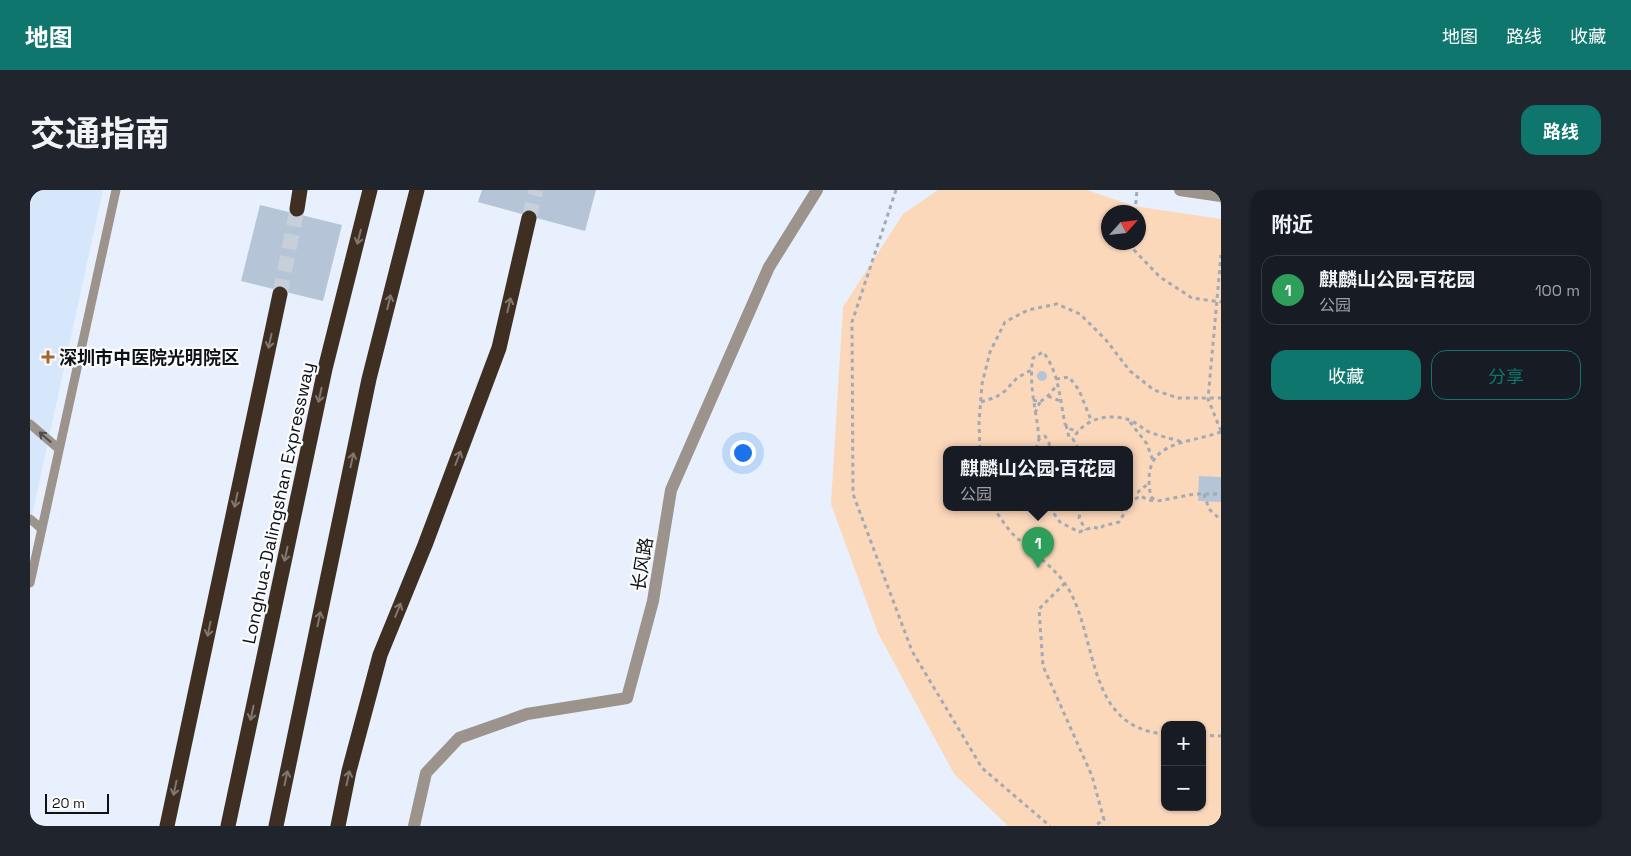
<!DOCTYPE html>
<html lang="zh">
<meta charset="utf-8">
<style>
body{margin:0;font-family:"Space Grotesk","Noto Sans SC",sans-serif;background:#20242c;color:#f1f3f6}
.controls{position:absolute;right:15px;bottom:15px;display:grid;overflow:hidden;border-radius:10px;box-shadow:0 1px 4px #0004}
.controls button{width:45px;height:45px;display:grid;place-items:center;padding:0;border:0;border-bottom:1px solid #363941;background:#171b24;color:#f1f3f6;font:25px sans-serif}
.compass{position:absolute;left:1071px;top:15px;width:45px;height:45px;border-radius:50%;background:#171b24;box-shadow:0 1px 4px #0004;rotate:63deg}
.scale{position:absolute;left:15px;bottom:12px;width:64px;box-sizing:border-box;padding-left:5px;border:2px solid #0c1218;border-top:0;font-size:14px;line-height:18px;white-space:nowrap;color:#0c1218;-webkit-text-stroke:4px #fcfcfc;paint-order:stroke}
.you{position:absolute;left:712px;top:262px;width:18px;height:18px;margin:-12px;border:4px solid #fff;border-radius:50%;background:#1a73e8;box-shadow:0 0 0 8px #1a73e833}
.badge{display:grid;place-items:center;width:32px;height:32px;border-radius:50%;background:#0f766e;color:#fff;font-size:16px;font-weight:700}
.pin{position:absolute;translate:-50% -41px;filter:drop-shadow(0 1px 2px #0008)}
.pin::after{content:'';position:absolute;top:26px;width:18px;height:15px;background:inherit;clip-path:polygon(0 0,100% 0,50% 100%)}
.popup{position:absolute;left:913px;top:256px;width:190px;height:65px;box-sizing:border-box;display:grid;place-content:center;border-radius:10px;background:#171b24;filter:drop-shadow(0 1px 4px #0005);font-size:16px;white-space:nowrap;color:#9ea1a6}
.popup b{font-size:19px;color:#f1f3f6}
.popup::after{content:'';position:absolute;left:50%;top:100%;margin-left:-10px;border:10px solid transparent;border-top-color:#171b24}
.list{margin:0;padding:0;list-style:none}
h2{display:flex;justify-content:space-between;align-items:center;height:65px;margin:0;padding:0 20px;font-size:21px}
h2 small{font-size:16px;font-weight:400;color:#9ea1a6}
.list li{display:grid;grid-template-columns:32px 1fr auto;gap:15px;align-items:center;box-sizing:border-box;height:70px;margin:0 10px 10px;padding:0 10px;border:1px solid #363941;border-radius:15px}
.list b{display:block;font-size:19px;white-space:nowrap}
.list p{margin:0;font-size:16px;white-space:nowrap;color:#9ea1a6}
.list em{font-size:16px;font-style:normal;color:#9ea1a6}
.actions{display:flex;gap:10px;padding:15px 20px}
.actions a{flex:1;padding:11px 0;border:1px solid #0f766e;border-radius:15px;text-align:center;font-size:18px;color:#0f766e}
.actions .main{background:#0f766e;color:#fff}
.map{position:relative;flex:none;width:1191px;height:636px;overflow:hidden;border-radius:15px}
header{display:flex;align-items:center;gap:30px;box-sizing:border-box;height:70px;padding:0 25px;background:#0f766e;color:#fff}
header strong{font-size:24px}
nav{display:flex;gap:28px;margin-inline-start:auto;font-size:18px}
.intro{display:flex;align-items:center;justify-content:space-between;box-sizing:border-box;height:120px;padding:0 30px}
h1{margin:0;font-size:35px}
.button{padding:12px 22px;border-radius:15px;background:#0f766e;color:#fff;font-size:18px;font-weight:700}
main{display:flex;gap:30px;padding:0 30px}
aside{flex:1;background:#171b24;border-radius:15px;box-shadow:0 1px 4px #0004}
.map>svg:first-child{display:block}
</style>
<header>
<strong>地图</strong>
<nav><a>地图</a><a>路线</a><a>收藏</a></nav>
</header>
<div class="intro"><h1>交通指南</h1><a class="button">路线</a></div>
<main>
<div class="map">
<svg width="1191" height="636" viewBox="0 0 1191 636">
<rect width="100%" height="100%" fill="#e7f0fc"/>
<path fill="#d6e6fb" d="M0,0H73L0,334Z"/>
<path fill="#fcd8bb" fill-rule="evenodd" d="M908,0H1057L1104,16L1191,29V636H978L924,584L848,443L801,314L813,117L873,24ZM1078,22H1108V52H1078ZM917,259H1099V317H917ZM1135,535H1172V617H1135Z"/>
<path fill="#b5c4d7" d="M452,0H566L555,41L448,12Z
M230,15L312,35L293,111L211,91Z
M1007 186a5 5 0 1 1 10 0a5 5 0 1 1-10 0Z
M1169,286L1191,287V312L1168,311Z"/>
<g fill="none" stroke-linecap="round" stroke-linejoin="round">
<path stroke="#c6cfda" stroke-width="15" stroke-dasharray="15 8" stroke-linecap="butt" d="M499,28L506,0
M250,104L267,19"/>
<path stroke="#a2aab4" stroke-width="3" stroke-dasharray="4 4" stroke-linecap="butt" d="M866,0L822,132L823,304L882,461L952,578L1020,636
M1105,22L1107,0
M1103,52V59L1130,87L1162,108L1191,112
M1026,189L1039,187L1049,200L1061,230
M1018,206L1030,211
M1003,210L1010,212L1018,206L1027,195
M951,212L966,207L975,201L987,188L1001,180
M1005,223L1010,212
M1100,232L1117,254L1123,271
M1036,235L1039,247L1043,249
M1191,241L1178,209L1191,65
M1191,242C1154,255 1109,250 1121,307L1127,311L1165,304H1191
M1009,249C1007,221 998,196 1003,168L1013,162C1029,182 1030,210 1035,234L1040,239L1048,241
M950,259L949,233L952,194L960,162L975,132L998,120L1027,114L1050,124L1076,150L1100,181L1124,200L1148,208H1191
M1006,259L1009,249L1015,246L1019,253L1020,259
M1048,259L1043,249C1054,228 1080,222 1102,231C1108,234 1113,239 1119,242C1130,246 1142,249 1153,252
M1099,303L1108,302L1119,293
M1174,304L1179,319L1191,330
M1099,314L1101,311L1111,306L1118,310L1127,311
M963,317C970,327 977,339 986,347C1001,361 1025,378 1036,395C1069,445 1054,538 1135,544
M1019,317L1030,332L1049,342L1063,337L1070,339L1073,336L1089,332L1098,317
M1052,317L1049,328L1056,340
M1035,393L1009,419L1013,476L1062,586L1074,630L1064,636
M1172,545L1191,546"/>
<path stroke="#9b938c" stroke-width="9" d="M0,234L29,259
M0,329L12,339
M0,393L86,0"/>
<path stroke="#9b938c" stroke-width="12" d="M1150,0L1191,6
M384,636L396,583L429,548L497,524L597,508L623,411L641,300L739,77L787,0"/>
<path stroke="#3f2f23" stroke-width="15" d="M267,19L270,0
M137,636L250,104
M198,636L295,179L340,0
M246,636L339,189L387,0
M308,636L319,581L350,465L395,355L469,158L499,28"/>
</g>
<defs><path id="oneway-shaft" d="M-6 0H5M1.5-3L5.5 0L1.5 3" fill="none" stroke-width="1.6" stroke-linecap="round" stroke-linejoin="round" transform="scale(1.25)"/></defs>
<g stroke="#81776f">
<use href="#oneway-shaft" transform="translate(329 47) rotate(104)"/>
<use href="#oneway-shaft" transform="translate(359 112) rotate(-76)"/>
<use href="#oneway-shaft" transform="translate(479 115) rotate(-77)"/>
<use href="#oneway-shaft" transform="translate(240 151) rotate(102)"/>
<use href="#oneway-shaft" transform="translate(290 205) rotate(102)"/>
<use href="#oneway-shaft" transform="translate(428 268) rotate(-69)"/>
<use href="#oneway-shaft" transform="translate(322 270) rotate(-78)"/>
<use href="#oneway-shaft" transform="translate(206 310) rotate(102)"/>
<use href="#oneway-shaft" transform="translate(256 364) rotate(102)"/>
<use href="#oneway-shaft" transform="translate(368 420) rotate(-68)"/>
<use href="#oneway-shaft" transform="translate(289 429) rotate(-78)"/>
<use href="#oneway-shaft" transform="translate(179 439) rotate(102)"/>
<use href="#oneway-shaft" transform="translate(222 523) rotate(102)"/>
<use href="#oneway-shaft" transform="translate(256 588) rotate(-78)"/>
<use href="#oneway-shaft" transform="translate(318 588) rotate(-78)"/>
<use href="#oneway-shaft" transform="translate(145 598) rotate(102)"/>
</g>
<use stroke="#4c4c4c" href="#oneway-shaft" transform="translate(15 247) rotate(-139)"/>
<path fill="#a5662d" stroke="#fcfcfc" stroke-width="2" d="M15.5 159.5h5v5h5v5h-5v5h-5v-5h-5v-5h5z"/>
<g text-anchor="middle" dominant-baseline="central" stroke-width="4.5" stroke-linejoin="round" paint-order="stroke">
<g font-size="18" font-weight="bold" fill="#0c1218" stroke="#fcfcfc" text-anchor="start">
<text x="29" y="167">深圳市中医院光明院区</text>
</g>
<g font-size="18" fill="#0c1218" stroke="#fcfcfc">
<text transform="translate(248 313) rotate(-78)">Longhua-Dalingshan Expressway</text>
<text transform="translate(612 374) rotate(-81)">长风路</text>
</g>
</g>
</svg>
<div class="controls">
<button>+</button>
<button>−</button>
</div>
<svg class="compass" viewBox="-18 -18 36 36"><path d="M0-13l5 13h-10z" fill="#e53935"/><path d="M0 13l5-13h-10z" fill="#9ea1a6"/></svg>
<div class="scale">20 m</div>
<div class="you"></div>
<div class="pin badge" style="left:1008px;top:378px;background:#2e9e5b">1</div>
<div class="popup"><b>麒麟山公园·百花园</b>公园</div>
</div>
<aside>
<h2>附近<small></small></h2>
<ul class="list">
<li><span class="badge" style="background:#2e9e5b">1</span><div><b>麒麟山公园·百花园</b><p>公园</p></div><em>100 m</em></li>
</ul>
<div class="actions"><a class="main">收藏</a><a>分享</a></div>
</aside>
</main>
